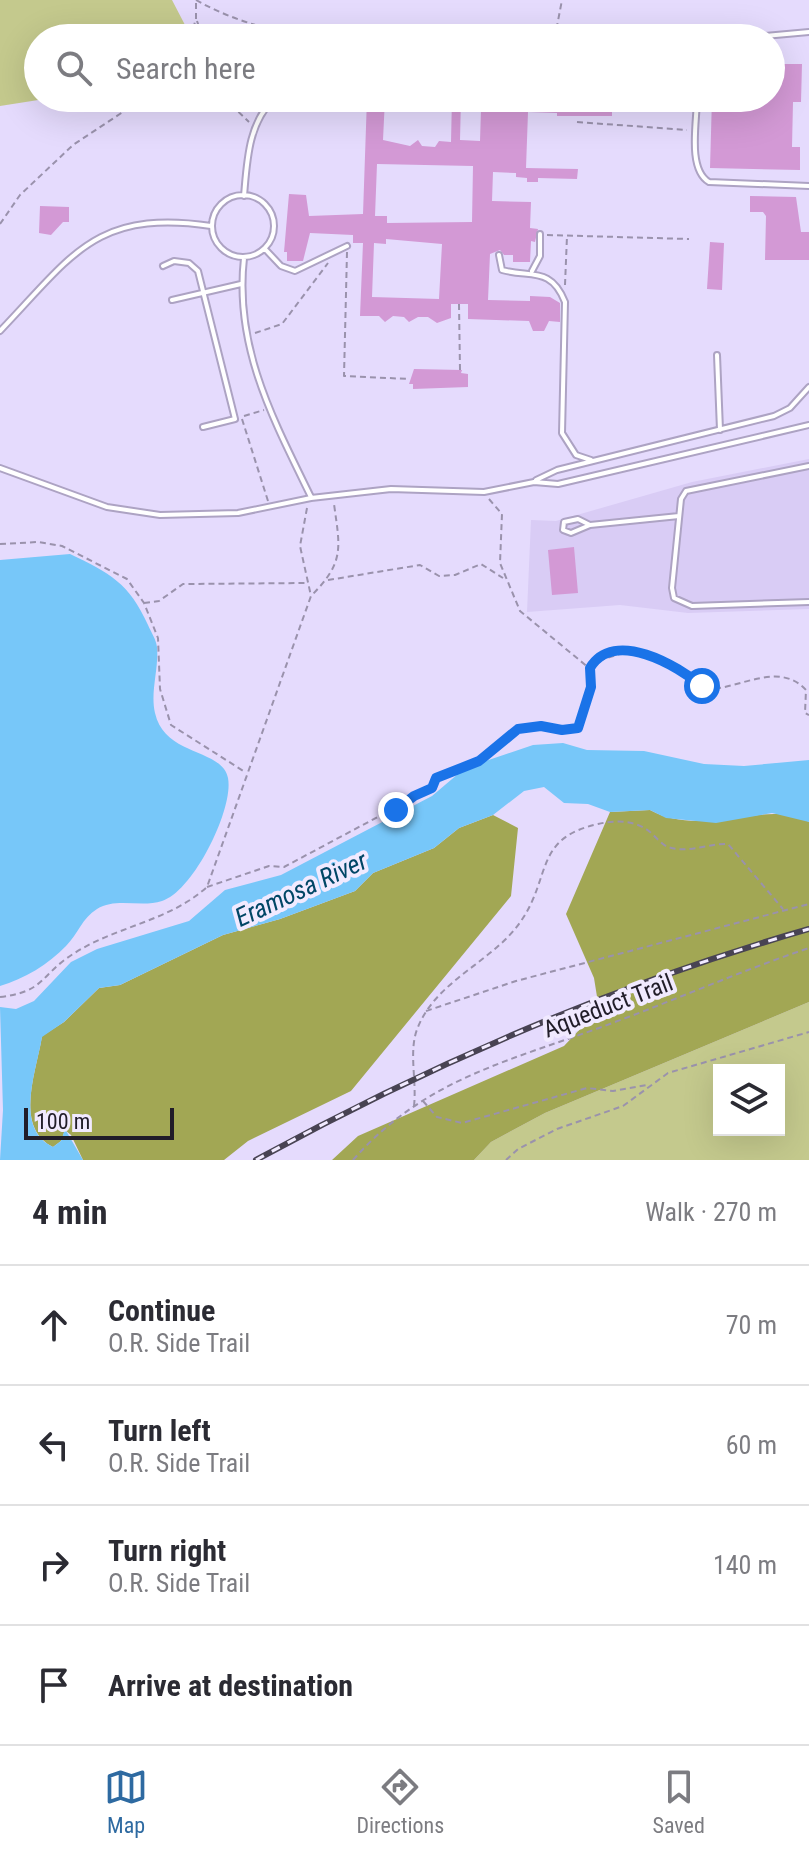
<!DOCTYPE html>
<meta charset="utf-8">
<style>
body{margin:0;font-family:"Roboto Condensed",sans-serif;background:#f7f7f7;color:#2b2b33}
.controls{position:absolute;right:24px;bottom:24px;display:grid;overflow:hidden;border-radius:0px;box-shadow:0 8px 32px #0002}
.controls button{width:72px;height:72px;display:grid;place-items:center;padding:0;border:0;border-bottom:2px solid #e1e1e2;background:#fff;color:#2b2b33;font:40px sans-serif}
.scale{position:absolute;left:24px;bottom:20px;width:150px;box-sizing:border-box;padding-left:8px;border:4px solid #211d29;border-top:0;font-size:22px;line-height:28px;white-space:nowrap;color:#211d29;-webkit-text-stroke:6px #f1eaff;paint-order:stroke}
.stop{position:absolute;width:24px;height:24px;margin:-18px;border:6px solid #1a73e8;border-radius:50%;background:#fff}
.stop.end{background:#1a73e8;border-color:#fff;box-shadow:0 2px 8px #0008}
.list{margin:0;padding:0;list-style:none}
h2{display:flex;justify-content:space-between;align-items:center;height:104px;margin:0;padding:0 32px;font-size:34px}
h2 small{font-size:26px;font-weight:400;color:#7c7c81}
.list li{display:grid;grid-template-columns:52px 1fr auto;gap:24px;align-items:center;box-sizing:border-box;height:120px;padding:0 32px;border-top:2px solid #e1e1e2}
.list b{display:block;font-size:30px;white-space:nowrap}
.list p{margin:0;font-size:26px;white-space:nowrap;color:#7c7c81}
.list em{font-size:26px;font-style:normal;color:#7c7c81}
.icon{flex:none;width:44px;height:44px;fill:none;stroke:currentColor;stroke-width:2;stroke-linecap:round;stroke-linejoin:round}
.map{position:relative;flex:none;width:809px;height:1160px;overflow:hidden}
.search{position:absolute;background:#fff;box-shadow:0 8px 32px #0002;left:24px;right:24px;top:24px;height:88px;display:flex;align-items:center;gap:20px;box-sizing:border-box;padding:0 28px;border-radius:44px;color:#7c7c81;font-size:30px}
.sheet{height:584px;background:#fff}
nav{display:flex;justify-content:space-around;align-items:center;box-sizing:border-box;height:112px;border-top:2px solid #e1e1e2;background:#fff;font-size:22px;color:#7c7c81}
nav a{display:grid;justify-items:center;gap:4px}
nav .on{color:#2e6aa1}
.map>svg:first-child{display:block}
</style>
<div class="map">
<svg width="809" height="1160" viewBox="0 0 809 1160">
<rect width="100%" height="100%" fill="#e5dbfd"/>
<path fill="#d9ccf5" d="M809,459V609L688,613L620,605L527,612L531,520L556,521L692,482Z"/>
<path fill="#c4c98d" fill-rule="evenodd" d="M0,0H172L185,25L174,38H38V98H51L0,106Z
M809,1002V1160H474L491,1142L545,1113ZM719,1070H779V1130H719Z"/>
<path fill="#a2a754" d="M650,810C702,839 767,798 809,822V1002L545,1113L491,1142L474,1160H332L358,1136L564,1046L599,1009L594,978L566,914L610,812Z
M493,815L518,828L511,896L351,1091L248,1141L224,1160H83L71,1135L65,1130L61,1141L53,1147C13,1127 37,1070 42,1036L64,1022L99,988L120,985L223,935L280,919L355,891L373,873L434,848L459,828Z"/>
<path fill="#77c7f9" d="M70,554C110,573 129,583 148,625C151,632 156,639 157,647C159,669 150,692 155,713C165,757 222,748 228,778C234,809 193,892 162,901C141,908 116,897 97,909C82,918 78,934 66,946C49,964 24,979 0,986V560Z
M563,743L587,750L644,751L704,764L744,766L809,760V822L772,813L716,823L666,818L650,810L610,812L588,804L564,803L544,787L524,791L493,815L459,828L434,848L373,873L355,891L280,919L223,935L120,985L99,988L64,1022L42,1037C37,1069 13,1129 53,1147L61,1141L65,1129L83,1160H0L3,1110L0,1007L16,1009L34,1001L71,962L97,949L189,921L225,890L281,875L432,796L465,768L533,745Z"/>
<path fill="#d399d5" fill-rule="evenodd" d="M784,64H802L801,102H793L792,147H800V170L710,168L712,98H771V78H784Z
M367,98H385L383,140L410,146L418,140L422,146L435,147L439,141L451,142L452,98H461L460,140L480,141L481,110L516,111L519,98H635V111L612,110V116H557V113L528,112L526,168L578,169L577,179L538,178V182H527V178L516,177V173L493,172L492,201L531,202L530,228L538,229L535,242L531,241L530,262H513V255H504L500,250L490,254L488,300L530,301V296L550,297L560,303V322L549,321L544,331H533L529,321L468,319V304H451V318L437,323L428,317H418L409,322L404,317L393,316L385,322L379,316H360L363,243H353V235L310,233L303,261H287V252H284L289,194L306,195L309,216L363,214ZM377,164L473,166L472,222L387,223V216H375ZM386,239L442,244L439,299L372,297L374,243L386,244Z
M750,196L796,197L801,232H809V260H765L766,216L763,212H750Z
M40,206L69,207V222H63L51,235L39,233Z
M710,242L724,243L722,290L707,289Z
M414,369L462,370L461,373L468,374V387L413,389V384H409Z
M574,547L578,593L552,595L548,550Z"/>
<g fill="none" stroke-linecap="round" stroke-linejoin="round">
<g stroke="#ada3c3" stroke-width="8">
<path id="lane" d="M742,38L809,32
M697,98C697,121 687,169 709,182L809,186
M212 226a31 31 0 1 1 62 0a31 31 0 1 1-62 0Z
M244,196C247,162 248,122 275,98
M265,249L281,266L295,271L347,246
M499,255L502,270C530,278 551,266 565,302L562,433L576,455L591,460
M244,258C234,347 273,419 311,497
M163,266L174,261L189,263L198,271L235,419L203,427
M532,271L540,256V234
M172,300L241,284
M0,331C72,256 95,209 211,226
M717,355L720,430
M809,466L686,491L681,499L672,588L674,598L692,606L809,602
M0,468L107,507L160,515L238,513L311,498L391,489L484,492L534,482L558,484L809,425
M536,480L557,470L774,416L790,408L809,387
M590,525L578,519L564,522L563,530L571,533L590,525L679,516"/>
</g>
<path stroke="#9a92ac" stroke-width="2" stroke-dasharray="6 4" stroke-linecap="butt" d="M196,0C233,21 272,31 314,38
M197,21L203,38
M190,38L196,19V1
M496,38L547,32L557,26L562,0
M224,98L249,122
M577,122L687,130
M0,224L20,195L73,145L144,98
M547,235L689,239
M347,252L344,376L409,379
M565,285L567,236
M459,304L460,370
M255,333L282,324L328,263
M244,416L264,410
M242,419L268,501
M489,499L502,514L500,563L520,611L589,668
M307,508L300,546L311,596
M0,544L38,542L62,546L127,579L144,603L158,638L160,689L171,725L245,772
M328,580L420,565L439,576L455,575L481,564L503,578
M144,603L159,601L183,584L308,583
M673,665L688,674
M207,887L269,866L284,867L432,788L436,778L479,761L518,729L578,728L583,719L592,663L632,650L669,661L679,674L688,675L710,689C740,688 780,661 806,690L805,713L809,715
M0,997C45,992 40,975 73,954C116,926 168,922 207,887L311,596C345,562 340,548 334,504
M426,1011L516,981L809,904
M423,1101L437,1117L462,1123L587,1088L613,1091L647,1085
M414,1106C417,1080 408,1050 418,1027C438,978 496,961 523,918C551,875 535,838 598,824C615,820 636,820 650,832C655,836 662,845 668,847C689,854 708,843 728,844L783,909
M353,1160C427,1076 515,1060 615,1022C680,998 743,970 809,948
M506,1160L518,1149L557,1129L623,1106L668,1073L809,1032"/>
<use href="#lane" stroke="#fff" stroke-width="4"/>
<g stroke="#484353" stroke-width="6">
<path id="rail" d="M256,1160C431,1064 617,984 809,929"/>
</g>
<use href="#rail" stroke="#f1eaff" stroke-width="3" stroke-dasharray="9" stroke-linecap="butt"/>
</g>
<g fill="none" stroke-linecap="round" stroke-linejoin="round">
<path stroke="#1a73e8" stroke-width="10" d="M396,810L414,796L432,788L436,778L479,761L518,729L541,726L562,730L578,728L591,687L590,668C614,628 678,666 702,686"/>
</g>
<g text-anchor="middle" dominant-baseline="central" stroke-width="8" stroke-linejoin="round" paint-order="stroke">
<g font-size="24" fill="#211d29" stroke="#f1eaff">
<text transform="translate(608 1006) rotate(-21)">Aqueduct Trail</text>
</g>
<g font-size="26" font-style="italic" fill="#004666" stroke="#f1eaff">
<text transform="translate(301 889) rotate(-25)">Eramosa River</text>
</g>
</g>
</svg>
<div class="controls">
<button><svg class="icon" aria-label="layers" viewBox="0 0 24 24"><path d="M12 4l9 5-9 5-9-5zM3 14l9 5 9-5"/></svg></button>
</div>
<div class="scale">100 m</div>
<div class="stop" style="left:702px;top:686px"></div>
<div class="stop end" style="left:396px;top:810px"></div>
<div class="search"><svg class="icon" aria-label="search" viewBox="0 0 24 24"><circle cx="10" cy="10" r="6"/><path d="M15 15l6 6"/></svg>Search here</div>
</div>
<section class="sheet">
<h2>4 min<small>Walk · 270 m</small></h2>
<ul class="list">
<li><svg class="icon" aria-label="ahead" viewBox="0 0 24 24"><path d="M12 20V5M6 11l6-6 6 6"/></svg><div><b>Continue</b><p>O.R. Side Trail</p></div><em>70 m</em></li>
<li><svg class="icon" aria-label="left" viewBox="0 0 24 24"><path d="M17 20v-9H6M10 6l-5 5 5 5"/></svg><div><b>Turn left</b><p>O.R. Side Trail</p></div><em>60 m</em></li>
<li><svg class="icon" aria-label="right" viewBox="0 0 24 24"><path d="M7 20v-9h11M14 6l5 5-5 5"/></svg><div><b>Turn right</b><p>O.R. Side Trail</p></div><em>140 m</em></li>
<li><svg class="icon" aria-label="arrive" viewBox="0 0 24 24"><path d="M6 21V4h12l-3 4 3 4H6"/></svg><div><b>Arrive at destination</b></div></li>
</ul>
</section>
<nav>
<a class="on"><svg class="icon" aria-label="map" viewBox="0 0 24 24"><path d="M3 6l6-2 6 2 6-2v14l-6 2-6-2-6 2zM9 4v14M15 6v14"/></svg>Map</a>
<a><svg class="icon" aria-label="directions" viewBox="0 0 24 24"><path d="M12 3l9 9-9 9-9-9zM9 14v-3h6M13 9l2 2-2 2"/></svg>Directions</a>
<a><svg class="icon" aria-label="saved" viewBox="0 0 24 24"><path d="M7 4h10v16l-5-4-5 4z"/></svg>Saved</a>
</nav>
